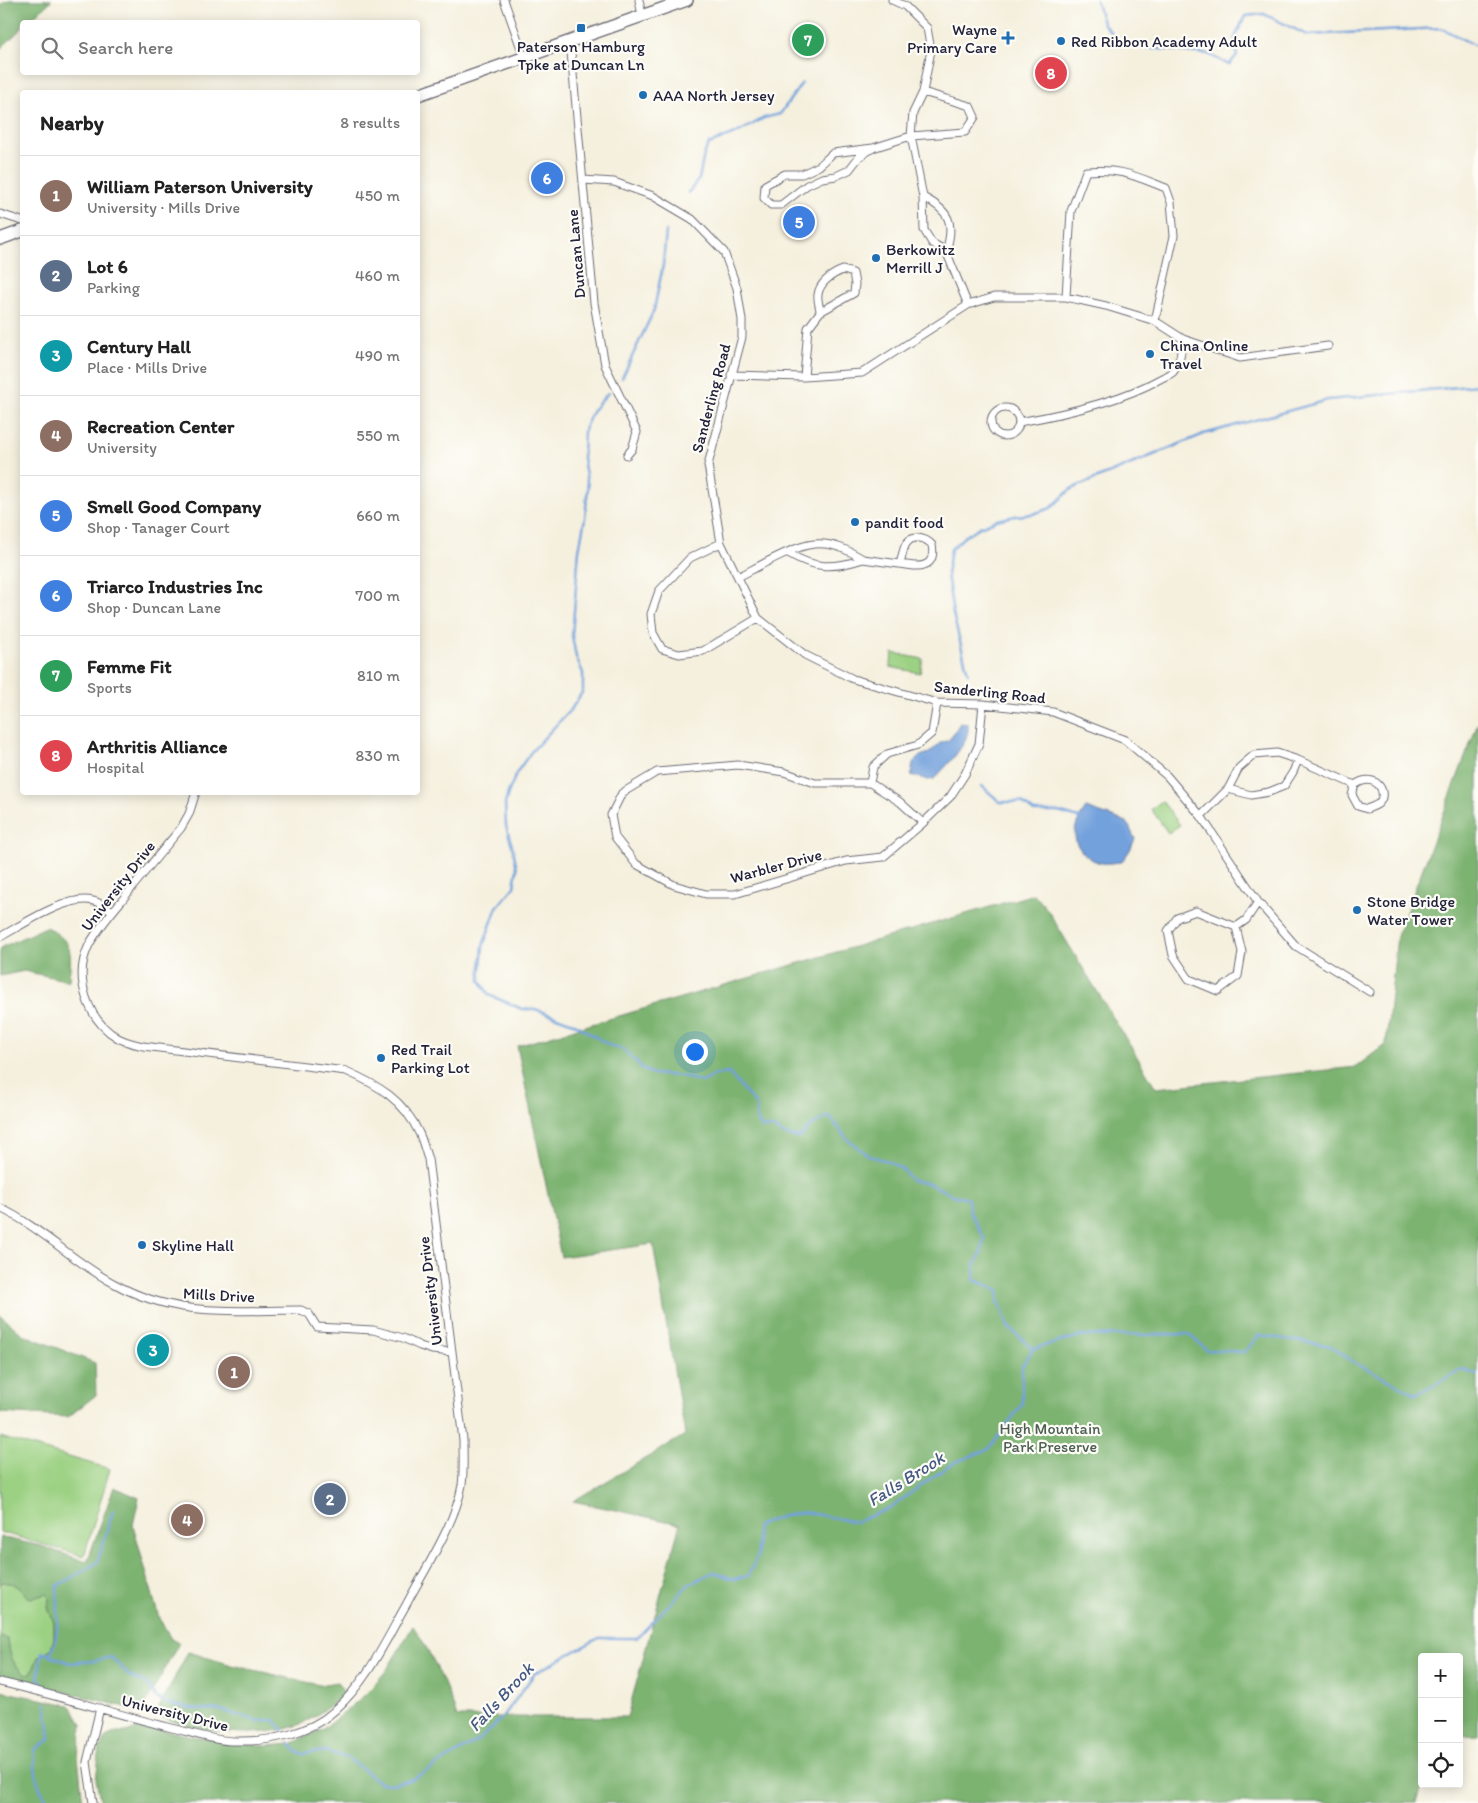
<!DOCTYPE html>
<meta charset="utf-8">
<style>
body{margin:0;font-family:Itim,sans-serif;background:#f2f2f2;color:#222}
.controls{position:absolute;right:15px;bottom:15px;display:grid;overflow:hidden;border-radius:5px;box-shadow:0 2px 12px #0003}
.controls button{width:45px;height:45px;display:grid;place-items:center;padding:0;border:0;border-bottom:1px solid #e0e0e0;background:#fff;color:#222;font:25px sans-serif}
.you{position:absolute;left:694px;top:1051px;width:18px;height:18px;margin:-12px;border:4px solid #fff;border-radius:50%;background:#1a73e8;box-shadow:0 0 0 8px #1a73e833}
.badge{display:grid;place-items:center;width:32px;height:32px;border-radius:50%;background:#0b8043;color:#fff;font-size:16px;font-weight:700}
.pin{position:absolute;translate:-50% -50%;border:2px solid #fff;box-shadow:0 1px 5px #0006}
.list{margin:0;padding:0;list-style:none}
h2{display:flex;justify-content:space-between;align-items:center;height:65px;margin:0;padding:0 20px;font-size:21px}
h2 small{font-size:16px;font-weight:400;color:#767676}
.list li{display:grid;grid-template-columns:32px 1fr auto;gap:15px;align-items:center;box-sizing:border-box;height:80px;padding:0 20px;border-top:1px solid #e0e0e0}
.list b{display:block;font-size:19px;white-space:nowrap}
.list p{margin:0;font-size:16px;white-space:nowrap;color:#767676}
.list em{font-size:16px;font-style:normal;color:#767676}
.icon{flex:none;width:28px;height:28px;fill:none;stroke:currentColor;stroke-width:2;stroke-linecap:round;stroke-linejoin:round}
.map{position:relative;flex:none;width:1478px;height:1803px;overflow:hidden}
.search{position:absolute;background:#fff;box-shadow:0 2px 12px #0003;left:20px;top:20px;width:400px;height:55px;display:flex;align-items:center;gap:12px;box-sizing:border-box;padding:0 18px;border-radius:5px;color:#767676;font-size:19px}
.panel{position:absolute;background:#fff;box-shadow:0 2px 12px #0003;left:20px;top:90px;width:400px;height:705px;border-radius:5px}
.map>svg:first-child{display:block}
</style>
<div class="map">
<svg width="1478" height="1803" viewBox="0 0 1478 1803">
<rect width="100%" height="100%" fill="#fdfcf7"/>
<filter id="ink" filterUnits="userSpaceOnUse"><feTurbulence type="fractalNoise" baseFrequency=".02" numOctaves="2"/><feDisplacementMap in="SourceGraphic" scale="10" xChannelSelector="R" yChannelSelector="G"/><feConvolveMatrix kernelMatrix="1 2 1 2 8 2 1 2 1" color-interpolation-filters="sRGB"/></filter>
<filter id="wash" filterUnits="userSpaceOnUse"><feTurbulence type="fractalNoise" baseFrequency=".0096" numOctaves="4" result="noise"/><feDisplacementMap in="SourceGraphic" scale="20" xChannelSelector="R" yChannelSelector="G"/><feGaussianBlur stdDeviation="1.12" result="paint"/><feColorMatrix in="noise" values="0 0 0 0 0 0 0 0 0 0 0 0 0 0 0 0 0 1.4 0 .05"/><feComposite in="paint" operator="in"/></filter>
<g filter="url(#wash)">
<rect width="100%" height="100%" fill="#f5f0de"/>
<path fill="#9cd183" stroke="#5f7a5f" d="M893,653L923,659L920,673L890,667Z
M1162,801L1180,825L1168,833L1151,809Z
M0,1437L110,1469L84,1556L0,1532Z
M2,1582C6,1583 11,1583 14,1584C30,1594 22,1603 45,1594L48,1595L49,1599L48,1608L54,1623V1638L51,1650L38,1657L32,1672L26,1675C12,1663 10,1658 8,1639L0,1637V1585Z"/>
<path fill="#7db371" stroke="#506a56" d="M9,0H52L28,22H22V28L0,49V5Z
M1478,723V1735L1459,1736V1657H1422V1783L1416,1803H101L96,1780L100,1748L106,1737L116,1732H129L145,1725L176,1733L238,1744L266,1746L291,1744L323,1729L365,1695L386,1671L413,1626C432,1654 446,1685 457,1717H627L680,1524L573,1501L685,1435L653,1244L561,1257L517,1046L1034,894L1047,909L1156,1088L1356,1067L1386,1044L1397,936Z
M46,927C75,943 71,951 69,981L24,971L0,976V948Z
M0,1315L22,1334L95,1363L96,1395L68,1417L0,1413Z
M114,1487L139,1498L133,1525L159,1618L171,1639L179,1643L142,1711L0,1676V1637L8,1639C10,1657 11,1663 26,1675L32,1672L38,1657L51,1650L54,1638V1623L48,1608L49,1599L48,1595L45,1594C22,1603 30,1594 14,1584C11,1583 6,1583 2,1582L0,1585V1537L41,1546L87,1562Z
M188,1652L232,1665L319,1685L337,1682L345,1695C329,1706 308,1724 289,1728C258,1736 222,1733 192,1727C180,1724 167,1719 155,1715Z
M0,1691L70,1705L82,1724L78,1757L83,1803H0Z"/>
<path fill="#73a1dc" stroke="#4a628c" d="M960,723L968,724C971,743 946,766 934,779L928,780L911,775L913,763L920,756L929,753L940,743L949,740Z
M1086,808L1127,822L1135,839L1130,850L1122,862C1116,862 1108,864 1102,863C1089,861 1074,848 1075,833C1075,824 1081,815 1086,808Z"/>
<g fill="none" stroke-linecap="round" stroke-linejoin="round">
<path stroke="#73a1dc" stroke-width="2.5" d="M1096,0L1103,23L1117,40L1151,48L1208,54L1229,65L1237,55L1235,38L1245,16L1264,14L1307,35L1441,28L1478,47
M688,193L699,179L704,154L709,144L737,133L764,118L780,114L802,83
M622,378L654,310L663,265L666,231
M608,393L593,410L584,430L583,458L588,487L585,518L579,550L572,636L576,657L583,673V691L572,708L531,752L517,772L508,793L505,804L506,826L513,849L517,869L514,887L497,907L483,946L480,980L489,995L522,1009H535L573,1023L609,1045L624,1050L644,1070L653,1074L682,1076L703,1082L715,1075L729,1073L756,1105V1119L763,1128H773L785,1135L800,1138L808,1128L829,1116L848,1140L868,1155L890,1162L903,1170L912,1181L928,1183L955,1196L968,1199L969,1210L984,1238L981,1253L974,1268V1280L999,1290L998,1301L1002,1308L1008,1327L1033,1349
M968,673L953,614L947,574L951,549L964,537L980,527L997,520L1015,516L1033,514L1051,508L1071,489L1204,434L1328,400L1478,385
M982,786L1000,802H1021L1034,812H1058L1079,818
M50,1655C60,1635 58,1609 57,1586L97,1563L113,1511
M44,1686L38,1677L42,1652L70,1663L94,1661L111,1657L131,1677L146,1683L157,1698L171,1704L195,1709L220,1710L258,1721L274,1720L283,1730
M46,1704L50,1739L35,1750C34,1768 36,1790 50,1803
M289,1742L297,1752L302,1754L325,1751L348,1758L380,1783L393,1784L413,1779L479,1740L503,1717L535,1673L599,1638H637L689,1584L714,1572L733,1579L748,1576L758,1555L757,1526L783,1516L804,1512L856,1522L890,1508L951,1464L989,1449L1022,1404V1366L1033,1349L1080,1336L1188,1334L1207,1350L1245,1352L1259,1335L1331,1346L1355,1363L1416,1394L1462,1370L1478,1375"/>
</g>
</g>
<g filter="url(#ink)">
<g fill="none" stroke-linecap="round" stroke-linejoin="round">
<g stroke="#6c6a74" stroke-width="9">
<path id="street" d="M504,0L524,57
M639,0L642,16
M892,0L905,6L927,28L931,50L923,92L913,113L911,136L923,197L924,230L932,243L946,251C955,223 950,211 923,197
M570,41L594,303L605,365L637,432L632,449L627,455
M873,148L859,157L849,170L836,176L822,178L807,185L781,205H771L764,198L765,185L785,174H802L819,166L833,153L873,148L911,136L965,132L975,117L970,106L923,92
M583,180L614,182L653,196L692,219L724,252L737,288L742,320V337L708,465L721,543L758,618L805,655L853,679L937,703L983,704L1053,712L1125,740L1167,776L1201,816L1258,902L1296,946L1370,992
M0,214L22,221
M946,251L968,305
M843,270L853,273L855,284L854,293L820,312C820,307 817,300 818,295C819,283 832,274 843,270Z
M1066,297L1071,211L1086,171C1121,168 1135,176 1166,188L1171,202L1174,236L1155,321
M731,375L804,377L862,373L968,305L994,297H1066L1106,306L1155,321L1183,339L1240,358L1328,346
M804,377L808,328L820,312
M991 422a14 14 0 1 1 28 0a14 14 0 1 1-28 0Z
M1019,422C1065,414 1119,402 1160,379C1163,377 1170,375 1173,372C1181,363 1181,349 1183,339
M721,543L690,558L659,591L651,614L653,633L662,649L679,654L703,651L758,618
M863,559L914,566C929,567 935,560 932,545C926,538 912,534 906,544C903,549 902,557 900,564
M738,577C758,567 793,546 814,544C832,542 848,550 863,559C833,569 815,569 788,553
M870,783L873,767L887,754L918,745L932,733L937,703
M1228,789L1251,795L1269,792L1284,786L1293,772L1298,760
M1201,816L1228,789L1239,768L1254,755L1277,753L1298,760L1355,785L1352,795L1358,806L1367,809C1371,807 1376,806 1379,803C1389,792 1375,771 1355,785
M923,823L900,802L870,783H815L784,772L738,765L657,772L622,793L611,815L615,837L636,864L674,885L706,894H735L846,861L883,857L923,823L950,797L965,774L979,744L983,704
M1196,911L1236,927L1242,952L1238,976L1218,991L1189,979L1173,955L1168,931L1177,918Z
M1236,927L1246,920L1258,902
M0,937C22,925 68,894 93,901C100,902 107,908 113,911
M0,1208C41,1227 74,1263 115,1284C177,1318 234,1310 301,1310L309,1314L317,1327L373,1330L403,1338L420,1346L432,1350L452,1352
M0,1682C57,1695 112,1713 168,1727C190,1732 213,1741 235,1741C268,1742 309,1734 334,1711C367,1682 385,1642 406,1605C424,1571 456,1522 462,1485C464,1470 463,1455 463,1440L428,1159C425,1151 423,1141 419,1133C404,1100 378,1085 346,1071L143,1046C135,1044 125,1042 118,1038C87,1020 73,977 89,945C97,930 112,912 123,899C142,875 162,851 181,828L189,814L196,792
M93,1803L87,1762L100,1708"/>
</g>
<g stroke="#6c6a74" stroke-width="14">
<path id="primary" d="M418,95L687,0
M0,239L22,231"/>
</g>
<use href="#street" stroke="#fff" stroke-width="7"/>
<use href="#primary" stroke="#fff" stroke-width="11"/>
</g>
</g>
<g fill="#1f6fb2" stroke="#fdfcf7" stroke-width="2">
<rect x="576" y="23" width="10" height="10" rx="2.5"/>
<path d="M1005.5 30.5h5v5h5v5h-5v5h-5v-5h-5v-5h5z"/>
<circle cx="1061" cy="41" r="5"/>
<circle cx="643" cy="95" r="5"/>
<circle cx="876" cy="258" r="5"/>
<circle cx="1150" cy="354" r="5"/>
<circle cx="855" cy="522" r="5"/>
<circle cx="1357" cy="910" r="5"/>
<circle cx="381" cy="1058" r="5"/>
<circle cx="142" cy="1245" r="5"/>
</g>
<g text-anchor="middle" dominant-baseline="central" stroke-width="4.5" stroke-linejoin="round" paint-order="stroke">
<g font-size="16" fill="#22223b" stroke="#fdfcf7" text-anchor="start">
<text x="997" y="29" text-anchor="end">Wayne<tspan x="997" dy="18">Primary Care</tspan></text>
<text x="1071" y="41">Red Ribbon Academy Adult</text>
<text x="581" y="46" text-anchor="middle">Paterson Hamburg<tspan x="581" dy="18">Tpke at Duncan Ln</tspan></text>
<text x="653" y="95">AAA North Jersey</text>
<text x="886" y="249">Berkowitz<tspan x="886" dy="18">Merrill J</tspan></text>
<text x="1160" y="345">China Online<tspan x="1160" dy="18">Travel</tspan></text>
<text x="865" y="522">pandit food</text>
<text x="1367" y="901">Stone Bridge<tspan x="1367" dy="18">Water Tower</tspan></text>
<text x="391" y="1049">Red Trail<tspan x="391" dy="18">Parking Lot</tspan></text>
<text x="152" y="1245">Skyline Hall</text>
</g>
<g font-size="16" fill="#22223b" stroke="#fdfcf7">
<text transform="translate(576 254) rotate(-95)">Duncan Lane</text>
<text transform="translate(711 398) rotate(-75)">Sanderling Road</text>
<text transform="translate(990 692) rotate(6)">Sanderling Road</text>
<text transform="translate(776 866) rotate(-15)">Warbler Drive</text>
<text transform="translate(118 886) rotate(-52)">University Drive</text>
<text transform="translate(430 1291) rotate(-97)">University Drive</text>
<text transform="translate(219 1295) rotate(3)">Mills Drive</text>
<text transform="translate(175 1713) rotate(14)">University Drive</text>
</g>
<g font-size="16" fill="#4d5f54" stroke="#fdfcf7">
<text x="1050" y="1428">High Mountain<tspan x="1050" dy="18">Park Preserve</tspan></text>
</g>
<g font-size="18" font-style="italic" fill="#465b83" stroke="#fdfcf7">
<text transform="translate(906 1479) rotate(-32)">Falls Brook</text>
<text transform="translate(501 1697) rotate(-47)">Falls Brook</text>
</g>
</g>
</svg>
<div class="controls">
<button>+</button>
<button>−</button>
<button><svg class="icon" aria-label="locate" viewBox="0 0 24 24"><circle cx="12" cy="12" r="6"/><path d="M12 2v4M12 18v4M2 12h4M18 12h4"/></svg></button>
</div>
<div class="you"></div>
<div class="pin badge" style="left:234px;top:1372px;background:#8d6e63">1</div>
<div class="pin badge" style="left:330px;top:1499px;background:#5c6f8a">2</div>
<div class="pin badge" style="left:153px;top:1350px;background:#0f9aa8">3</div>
<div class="pin badge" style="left:187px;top:1520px;background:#8d6e63">4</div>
<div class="pin badge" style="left:799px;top:222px;background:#3f7fe0">5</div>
<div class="pin badge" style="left:547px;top:178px;background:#3f7fe0">6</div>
<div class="pin badge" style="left:808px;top:40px;background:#2e9e5b">7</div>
<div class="pin badge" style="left:1051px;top:73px;background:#e0444e">8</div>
<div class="search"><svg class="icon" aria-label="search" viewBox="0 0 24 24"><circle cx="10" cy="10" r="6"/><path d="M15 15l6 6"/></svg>Search here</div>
<section class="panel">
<h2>Nearby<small>8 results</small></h2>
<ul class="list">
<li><span class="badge" style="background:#8d6e63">1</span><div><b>William Paterson University</b><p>University · Mills Drive</p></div><em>450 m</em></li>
<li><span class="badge" style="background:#5c6f8a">2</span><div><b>Lot 6</b><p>Parking</p></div><em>460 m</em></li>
<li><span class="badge" style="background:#0f9aa8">3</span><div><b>Century Hall</b><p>Place · Mills Drive</p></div><em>490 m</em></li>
<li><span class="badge" style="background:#8d6e63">4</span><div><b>Recreation Center</b><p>University</p></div><em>550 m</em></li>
<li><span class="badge" style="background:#3f7fe0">5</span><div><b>Smell Good Company</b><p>Shop · Tanager Court</p></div><em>660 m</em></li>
<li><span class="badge" style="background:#3f7fe0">6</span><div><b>Triarco Industries Inc</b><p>Shop · Duncan Lane</p></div><em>700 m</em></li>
<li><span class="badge" style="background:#2e9e5b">7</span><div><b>Femme Fit</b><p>Sports</p></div><em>810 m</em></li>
<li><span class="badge" style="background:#e0444e">8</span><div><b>Arthritis Alliance</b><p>Hospital</p></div><em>830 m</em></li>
</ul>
</section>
</div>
